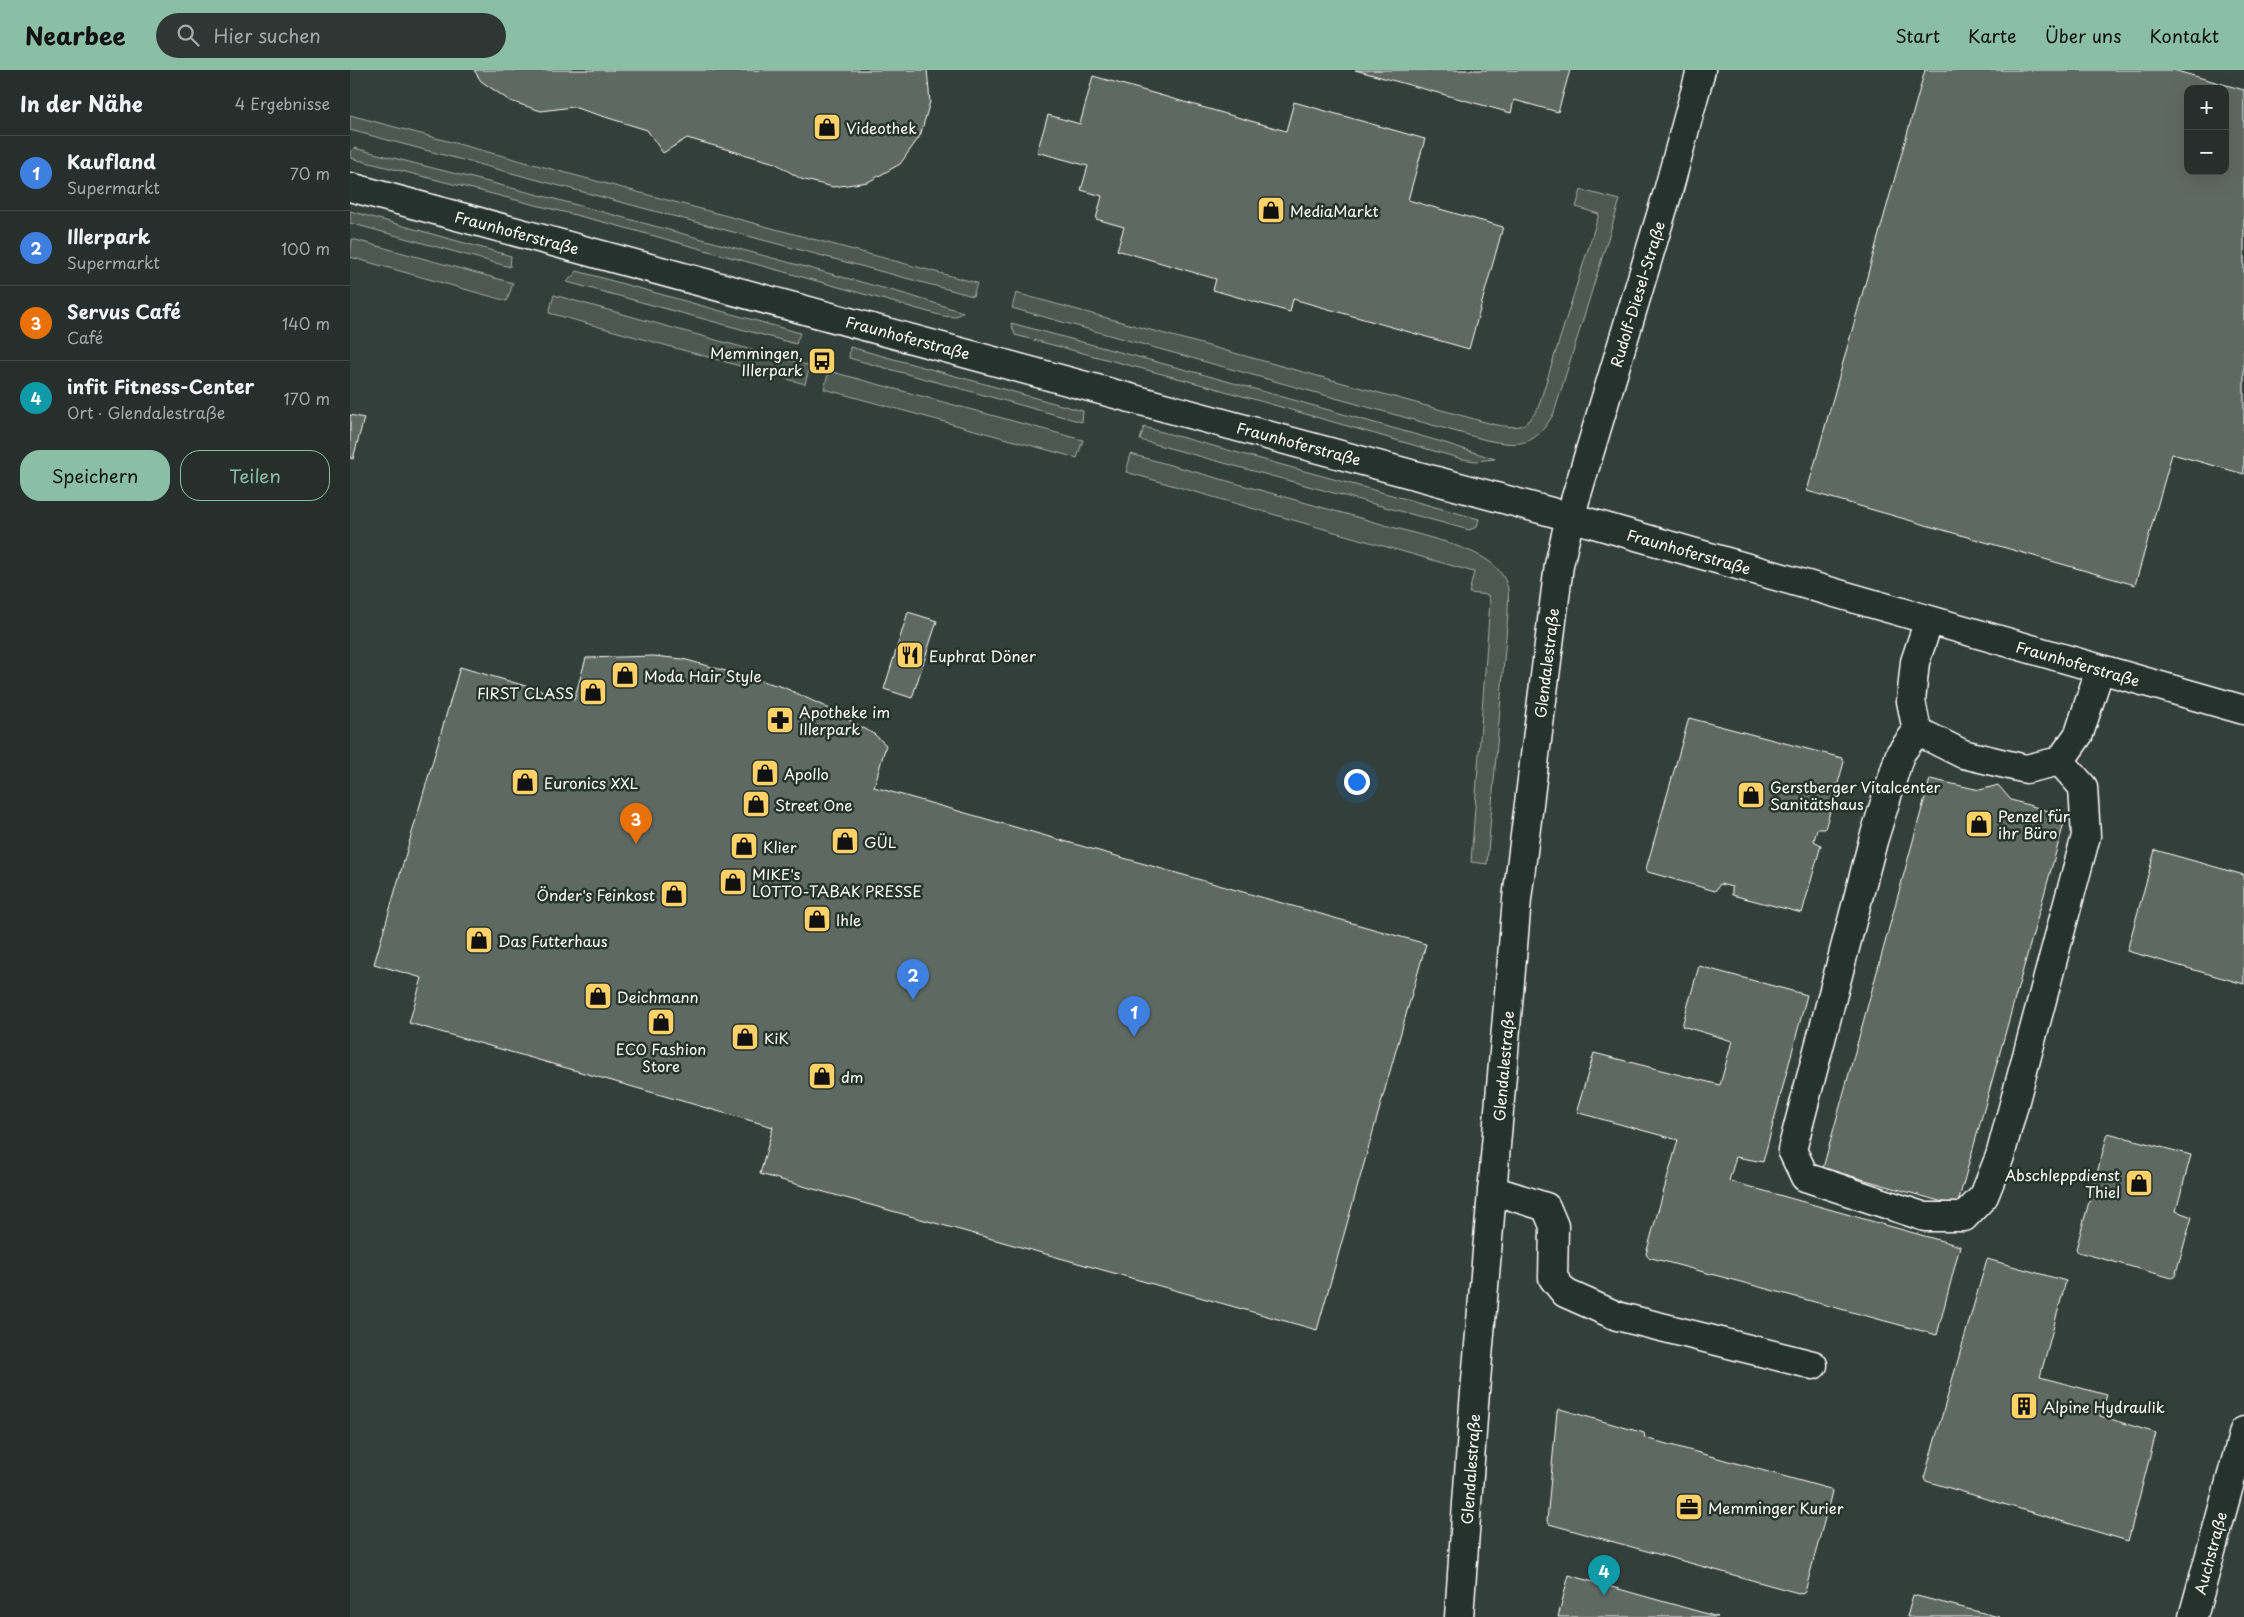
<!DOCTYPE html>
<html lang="de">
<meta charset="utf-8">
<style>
body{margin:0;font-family:"Playpen Sans",sans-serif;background:#2e3734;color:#f1f3f6}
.controls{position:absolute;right:15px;top:15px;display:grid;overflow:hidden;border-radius:10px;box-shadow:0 5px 20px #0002}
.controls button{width:45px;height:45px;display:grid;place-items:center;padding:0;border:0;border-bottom:1px solid #424a48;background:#262f2c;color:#f1f3f6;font:25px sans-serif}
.you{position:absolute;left:1006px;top:711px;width:18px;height:18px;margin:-12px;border:4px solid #fff;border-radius:50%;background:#1a73e8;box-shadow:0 0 0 8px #1a73e833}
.badge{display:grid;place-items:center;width:32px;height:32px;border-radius:50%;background:#8abfa5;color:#fff;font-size:16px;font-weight:700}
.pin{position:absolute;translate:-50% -41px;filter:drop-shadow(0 1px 2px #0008)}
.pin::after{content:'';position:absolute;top:26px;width:18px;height:15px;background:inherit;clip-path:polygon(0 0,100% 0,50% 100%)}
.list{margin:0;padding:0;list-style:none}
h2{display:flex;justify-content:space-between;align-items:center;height:65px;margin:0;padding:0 20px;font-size:21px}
h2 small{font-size:16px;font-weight:400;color:#a4a9a9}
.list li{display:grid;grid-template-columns:32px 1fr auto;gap:15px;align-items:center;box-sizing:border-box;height:75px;padding:0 20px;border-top:1px solid #424a48}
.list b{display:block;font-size:19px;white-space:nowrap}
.list p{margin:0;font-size:16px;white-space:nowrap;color:#a4a9a9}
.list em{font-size:16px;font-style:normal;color:#a4a9a9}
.actions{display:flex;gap:10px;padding:15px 20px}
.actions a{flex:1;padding:11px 0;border:1px solid #8abfa5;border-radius:20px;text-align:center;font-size:18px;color:#8abfa5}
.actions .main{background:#8abfa5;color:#111}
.icon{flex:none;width:28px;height:28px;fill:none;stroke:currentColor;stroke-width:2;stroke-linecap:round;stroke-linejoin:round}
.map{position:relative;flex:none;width:1894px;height:1547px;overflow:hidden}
header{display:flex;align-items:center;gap:30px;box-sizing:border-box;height:70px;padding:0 25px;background:#8abfa5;color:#111}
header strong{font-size:24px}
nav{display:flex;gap:28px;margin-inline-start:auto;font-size:18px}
.search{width:350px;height:45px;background:#2e3734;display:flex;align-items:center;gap:12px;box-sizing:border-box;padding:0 18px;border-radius:28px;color:#a4a9a9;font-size:19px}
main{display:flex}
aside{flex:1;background:#262f2c}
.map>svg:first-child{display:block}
</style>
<header>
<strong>Nearbee</strong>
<div class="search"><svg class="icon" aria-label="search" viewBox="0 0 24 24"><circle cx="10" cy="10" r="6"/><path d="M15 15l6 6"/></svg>Hier suchen</div>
<nav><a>Start</a><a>Karte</a><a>Über uns</a><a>Kontakt</a></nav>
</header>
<main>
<aside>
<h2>In der Nähe<small>4 Ergebnisse</small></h2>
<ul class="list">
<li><span class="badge" style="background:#3f7fe0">1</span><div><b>Kaufland</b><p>Supermarkt</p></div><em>70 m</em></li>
<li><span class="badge" style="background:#3f7fe0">2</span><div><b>Illerpark</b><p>Supermarkt</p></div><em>100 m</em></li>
<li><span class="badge" style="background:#e8710a">3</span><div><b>Servus Café</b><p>Café</p></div><em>140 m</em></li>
<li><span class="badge" style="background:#0f9aa8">4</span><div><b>infit Fitness-Center</b><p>Ort · Glendalestraße</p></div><em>170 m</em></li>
</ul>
<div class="actions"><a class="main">Speichern</a><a>Teilen</a></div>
</aside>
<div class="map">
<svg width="1894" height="1547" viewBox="0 0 1894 1547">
<rect width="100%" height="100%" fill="#333f3a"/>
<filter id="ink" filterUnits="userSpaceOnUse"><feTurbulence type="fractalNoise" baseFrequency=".02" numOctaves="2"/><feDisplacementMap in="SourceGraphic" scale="10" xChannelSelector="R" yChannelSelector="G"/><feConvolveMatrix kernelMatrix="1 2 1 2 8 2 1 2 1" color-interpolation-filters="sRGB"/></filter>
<g filter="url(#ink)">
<path fill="#4d5853" stroke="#a6aca9" d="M0,45L627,213L623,226L0,60Z
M4,78L201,128L555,224L613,242L605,247L593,246L261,154L0,88V82Z
M1231,120L1270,130L1204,343C1185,376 1172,377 1136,370L662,238L666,223L1146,355C1170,358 1175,359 1188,338L1249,144L1226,137Z
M0,141L161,186L160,197L0,153Z
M2,169L163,213L157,231L0,187Z
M227,201L450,263L446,274L217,212Z
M204,225L460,296L455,314L199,243Z
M661,253L848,303L1092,372L1145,389L1126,391L1112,389L861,317L665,265Z
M500,277L733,341L732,352L499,288Z
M479,301L733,370L727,388L474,319Z
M794,357L1129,449L1127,457L1119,460L790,370Z
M781,384L1096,472C1120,481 1152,490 1158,519C1159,527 1158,535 1158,543L1137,794L1121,792L1140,532L1138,525L1119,523L1124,502L776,402Z"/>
<path fill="#5f6964" stroke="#fff" fill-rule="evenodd" d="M124,0H577L580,32L570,66L550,94L518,112L483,117L451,109L425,93L337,68L313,83L297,60L223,37L191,41L160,31L131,11Z
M1005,0H1220L1208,42L1164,30L1161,43Z
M1575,0H1823L1894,20V404L1822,384L1785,515L1457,421ZM1838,19H1875V101H1838Z
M743,6L936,61L944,32L1075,69L1058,130L1153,157L1119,279L943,229L940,242L863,220L866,209L767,180L774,157L746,149L752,126L731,120L738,96L687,82L698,45L730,54Z
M0,345L14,348L3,389L0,388Z
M558,542L587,551L562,628L534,619Z
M303,586L333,589L433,617L480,639L524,664L536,675L524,717L1076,874L967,1260L410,1104L423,1057L59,953L72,908L24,894L110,597L224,630L236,588Z
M1339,648L1492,688L1494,692L1475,759H1467L1464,771L1471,775L1452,843L1382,825V817L1370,814L1365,821L1298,802L1296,799Z
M1580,709L1630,720L1648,715L1661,730L1716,746L1607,1136L1473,1098Z
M1805,780L1894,805V914L1777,881Z
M1349,896L1457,925L1413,1092L1386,1087L1379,1111L1610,1176L1587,1265L1298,1187L1296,1184L1328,1070L1229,1043L1227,1040L1244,983L1370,1015L1382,971L1332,956Z
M1758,1063L1841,1085L1826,1141L1842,1147L1825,1206L1822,1208L1728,1182L1726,1179Z
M1637,1189L1716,1211L1690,1307L1757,1325L1750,1346L1806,1363L1778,1471L1576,1411L1574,1408Z
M1210,1339L1294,1363L1295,1368L1480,1419L1482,1422L1455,1522L1452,1524L1199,1454L1197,1451L1207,1341Z
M1219,1505L1368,1547H1208Z
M1563,1525L1649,1547H1557Z"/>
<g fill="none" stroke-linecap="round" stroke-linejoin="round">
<g stroke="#fff" stroke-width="31">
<path id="minor" d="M0,117L1220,447L1894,640
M1579,550L1565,592L1561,631L1567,661L1613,684L1676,699L1710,691L1729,664L1750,599
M1567,661L1550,684L1523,771L1442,1080L1455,1107L1575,1147H1614L1634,1126L1650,1086L1736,766L1733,717L1710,691
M1142,1120L1196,1137L1204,1156L1203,1208L1215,1223L1267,1246L1463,1295
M1109,1547L1124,1334L1167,829L1209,495L1220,447L1317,125L1351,0
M1843,1547L1894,1361"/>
</g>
<use href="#minor" stroke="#26332d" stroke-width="28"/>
</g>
</g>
<defs>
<g id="shop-square" transform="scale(1.4375)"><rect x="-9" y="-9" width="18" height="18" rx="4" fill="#ffd166" stroke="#26332d"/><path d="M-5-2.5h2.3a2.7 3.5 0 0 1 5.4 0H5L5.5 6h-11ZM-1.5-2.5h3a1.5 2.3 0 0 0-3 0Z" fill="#111"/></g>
<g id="bus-square" transform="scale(1.4375)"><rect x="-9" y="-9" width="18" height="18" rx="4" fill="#ffd166" stroke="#26332d"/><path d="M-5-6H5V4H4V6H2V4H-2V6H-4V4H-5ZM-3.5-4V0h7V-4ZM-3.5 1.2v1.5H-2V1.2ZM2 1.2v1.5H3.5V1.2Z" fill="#111"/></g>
<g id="restaurant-square" transform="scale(1.4375)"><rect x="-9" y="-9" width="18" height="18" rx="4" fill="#ffd166" stroke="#26332d"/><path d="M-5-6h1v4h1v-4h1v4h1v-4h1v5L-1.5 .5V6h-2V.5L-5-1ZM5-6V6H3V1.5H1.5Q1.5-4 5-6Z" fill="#111"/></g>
<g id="pharmacy-square" transform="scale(1.4375)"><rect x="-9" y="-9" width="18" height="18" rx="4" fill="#ffd166" stroke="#26332d"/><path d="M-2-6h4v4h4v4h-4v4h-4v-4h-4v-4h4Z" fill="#111"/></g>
<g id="building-square" transform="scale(1.4375)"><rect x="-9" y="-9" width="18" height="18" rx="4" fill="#ffd166" stroke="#26332d"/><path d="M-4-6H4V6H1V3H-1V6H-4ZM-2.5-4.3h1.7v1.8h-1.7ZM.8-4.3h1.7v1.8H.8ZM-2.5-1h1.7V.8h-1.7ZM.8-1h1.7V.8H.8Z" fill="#111"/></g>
<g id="office-square" transform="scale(1.4375)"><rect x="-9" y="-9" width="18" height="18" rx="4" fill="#ffd166" stroke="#26332d"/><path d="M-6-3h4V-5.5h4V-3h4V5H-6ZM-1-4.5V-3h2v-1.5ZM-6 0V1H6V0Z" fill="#111"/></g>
</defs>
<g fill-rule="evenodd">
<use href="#shop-square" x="477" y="57"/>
<use href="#shop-square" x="921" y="140"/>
<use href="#bus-square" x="472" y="291"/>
<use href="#restaurant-square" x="560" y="585"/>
<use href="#shop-square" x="275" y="605"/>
<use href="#shop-square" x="243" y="622"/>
<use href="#pharmacy-square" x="430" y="650"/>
<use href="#shop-square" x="415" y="703"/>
<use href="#shop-square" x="175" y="712"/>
<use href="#shop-square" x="1401" y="725"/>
<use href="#shop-square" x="406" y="734"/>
<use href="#shop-square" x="1629" y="754"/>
<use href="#shop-square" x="495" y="771"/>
<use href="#shop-square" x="394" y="776"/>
<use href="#shop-square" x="383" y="812"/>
<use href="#shop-square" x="324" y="824"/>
<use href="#shop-square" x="467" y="849"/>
<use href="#shop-square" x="129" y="870"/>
<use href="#shop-square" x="248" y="926"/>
<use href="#shop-square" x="311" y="952"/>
<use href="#shop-square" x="395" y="967"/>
<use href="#shop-square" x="472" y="1006"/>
<use href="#shop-square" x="1789" y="1113"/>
<use href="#building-square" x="1674" y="1336"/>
<use href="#office-square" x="1339" y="1437"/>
</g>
<g text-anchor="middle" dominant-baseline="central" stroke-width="5" stroke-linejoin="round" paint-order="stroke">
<g font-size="15" fill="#fff" stroke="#26332d" text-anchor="start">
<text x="496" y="57">Videothek</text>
<text x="940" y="140">MediaMarkt</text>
<text x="453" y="282" text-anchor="end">Memmingen,<tspan x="453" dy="17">Illerpark</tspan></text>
<text x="579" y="585">Euphrat Döner</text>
<text x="294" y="605">Moda Hair Style</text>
<text x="224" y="622" text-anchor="end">FIRST CLASS</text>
<text x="449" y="641">Apotheke im<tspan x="449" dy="17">Illerpark</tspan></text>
<text x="434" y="703">Apollo</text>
<text x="194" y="712">Euronics XXL</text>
<text x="1420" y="716">Gerstberger Vitalcenter<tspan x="1420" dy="17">Sanitätshaus</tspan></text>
<text x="425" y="734">Street One</text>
<text x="1648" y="745">Penzel für<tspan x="1648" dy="17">ihr Büro</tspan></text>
<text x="514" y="771">GÜL</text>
<text x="413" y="776">Klier</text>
<text x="402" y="803">MIKE's<tspan x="402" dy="17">LOTTO-TABAK PRESSE</tspan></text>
<text x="305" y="824" text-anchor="end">Önder's Feinkost</text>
<text x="486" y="849">Ihle</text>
<text x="148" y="870">Das Futterhaus</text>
<text x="267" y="926">Deichmann</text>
<text x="414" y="967">KiK</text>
<text x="311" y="978" text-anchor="middle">ECO Fashion<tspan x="311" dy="17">Store</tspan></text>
<text x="491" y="1006">dm</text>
<text x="1770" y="1104" text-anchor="end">Abschleppdienst<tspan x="1770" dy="17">Thiel</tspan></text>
<text x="1693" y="1336">Alpine Hydraulik</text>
<text x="1358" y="1437">Memminger Kurier</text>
</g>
<g font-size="15" fill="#fff" stroke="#26332d">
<text transform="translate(167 162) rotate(15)">Fraunhoferstraße</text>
<text transform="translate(1287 224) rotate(-73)">Rudolf-Diesel-Straße</text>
<text transform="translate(558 267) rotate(15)">Fraunhoferstraße</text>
<text transform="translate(949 373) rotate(15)">Fraunhoferstraße</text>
<text transform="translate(1339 481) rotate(16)">Fraunhoferstraße</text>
<text transform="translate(1196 593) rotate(-83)">Glendalestraße</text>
<text transform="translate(1728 593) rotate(16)">Fraunhoferstraße</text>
<text transform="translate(1153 996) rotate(-85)">Glendalestraße</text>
<text transform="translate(1120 1399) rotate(-86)">Glendalestraße</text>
<text transform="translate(1860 1483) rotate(-75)">Auchstraße</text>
</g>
</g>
</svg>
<div class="controls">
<button>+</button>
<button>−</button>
</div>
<div class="you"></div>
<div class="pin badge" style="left:784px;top:967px;background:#3f7fe0">1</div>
<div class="pin badge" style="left:563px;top:930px;background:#3f7fe0">2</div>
<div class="pin badge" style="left:286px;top:774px;background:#e8710a">3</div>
<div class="pin badge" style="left:1254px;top:1526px;background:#0f9aa8">4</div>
</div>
</main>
